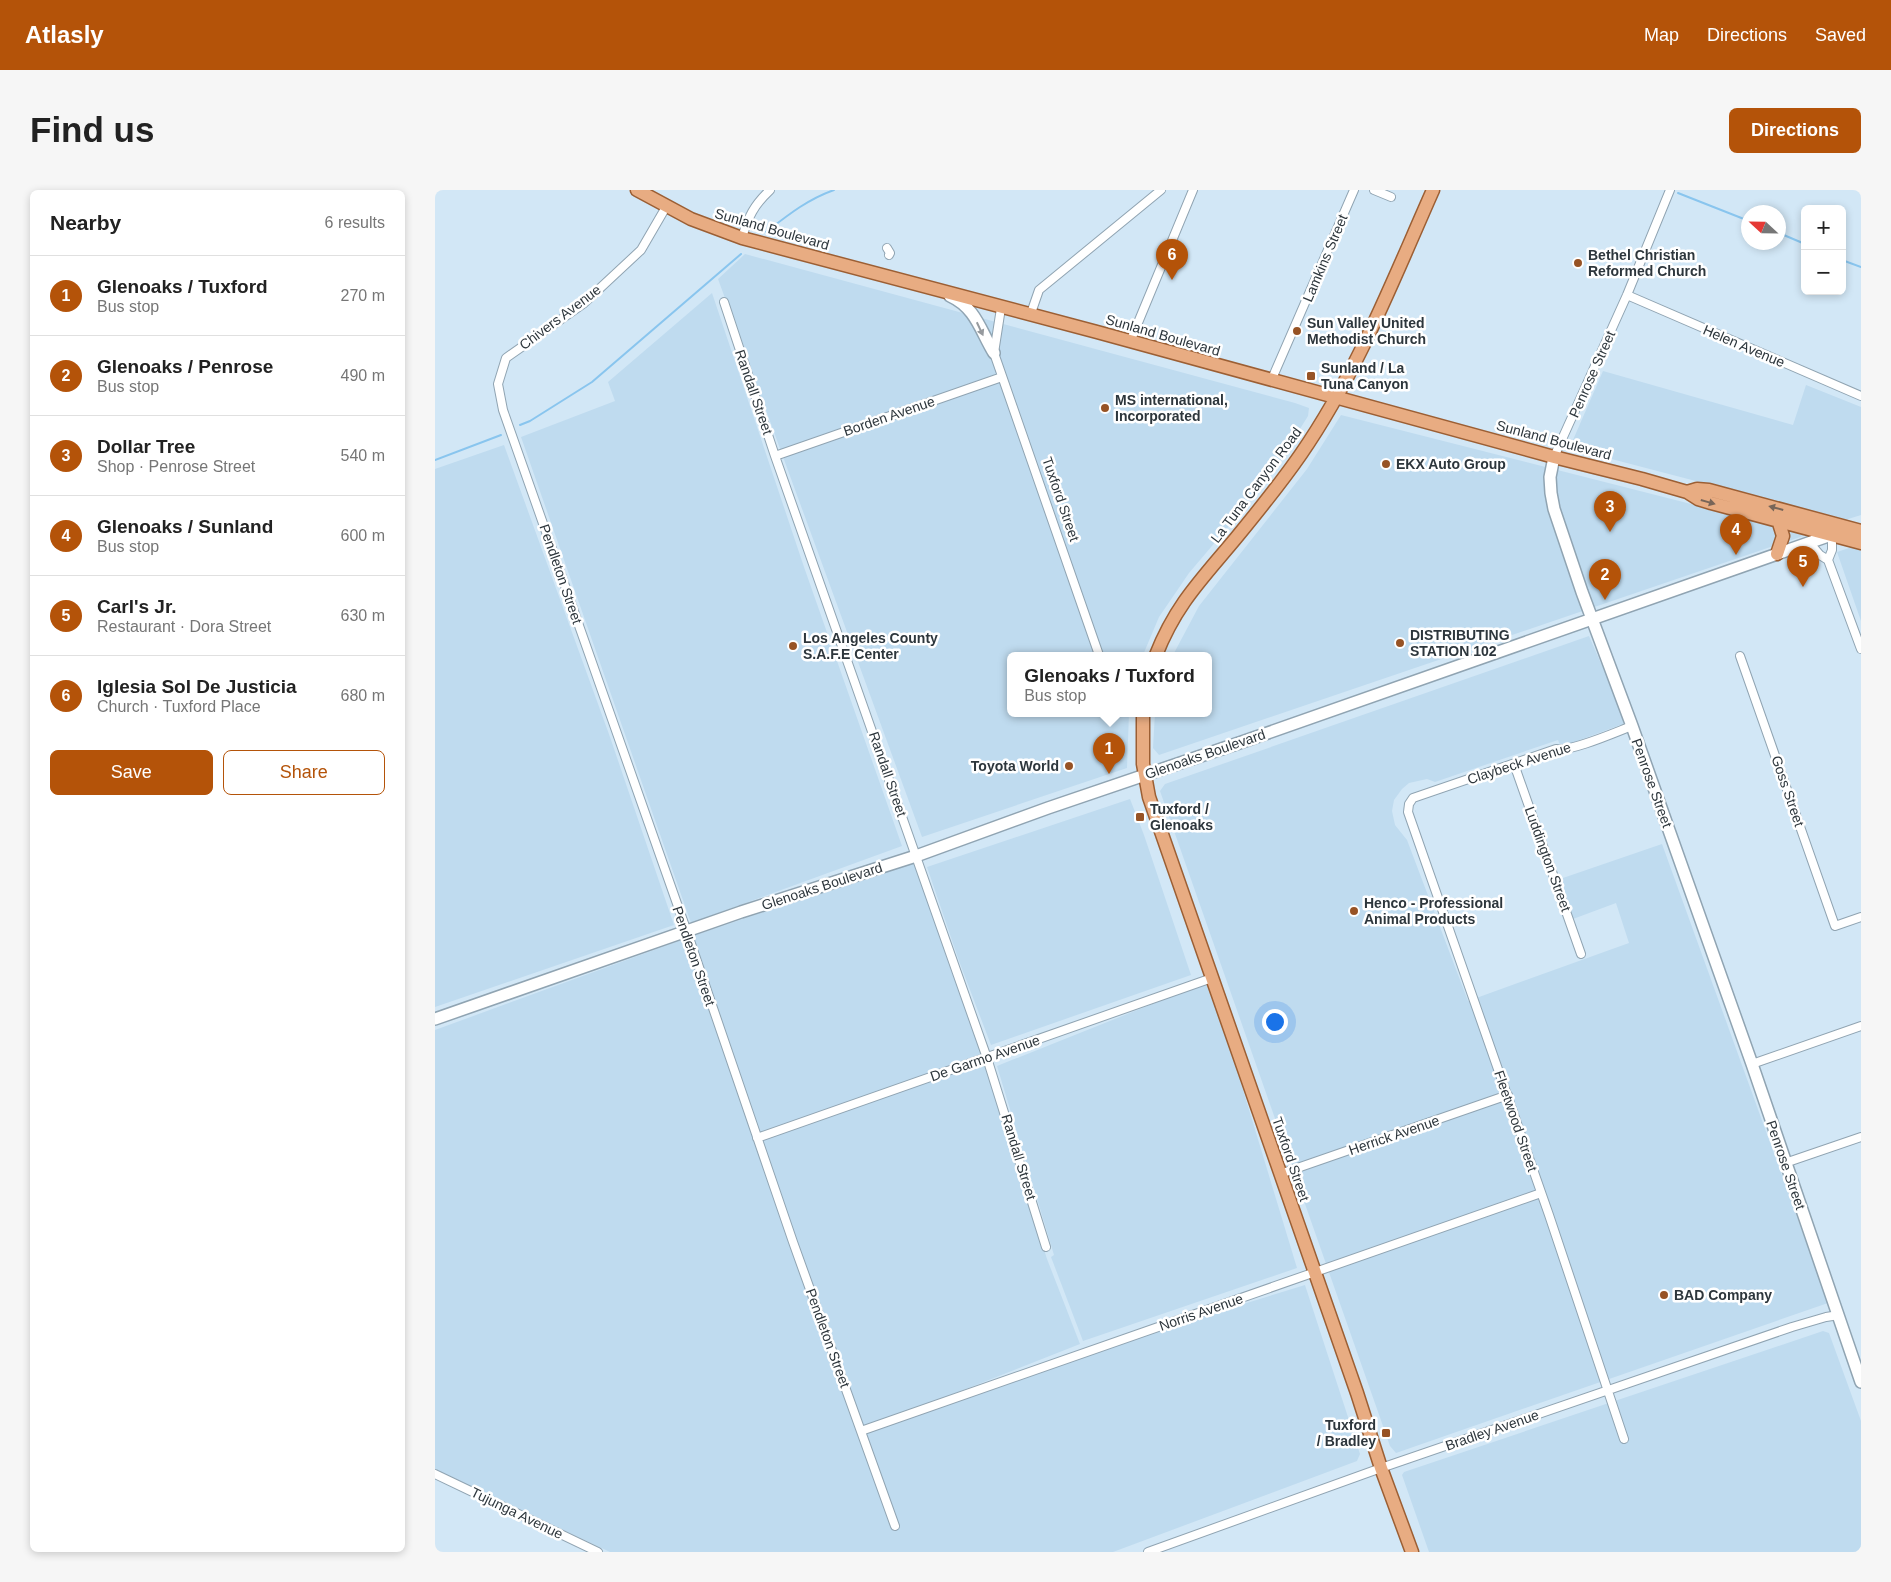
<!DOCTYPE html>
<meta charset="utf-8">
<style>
body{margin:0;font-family:Helvetica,sans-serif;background:#f6f6f6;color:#222}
.controls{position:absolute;right:15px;top:15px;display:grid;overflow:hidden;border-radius:8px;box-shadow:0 2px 8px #0003}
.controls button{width:45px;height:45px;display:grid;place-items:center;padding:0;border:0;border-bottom:1px solid #e0e0e0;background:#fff;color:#222;font:25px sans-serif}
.compass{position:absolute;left:1306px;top:15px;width:45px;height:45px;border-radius:50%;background:#fff;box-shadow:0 2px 8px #0003;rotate:292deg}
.you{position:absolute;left:839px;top:831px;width:18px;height:18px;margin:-12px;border:4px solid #fff;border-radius:50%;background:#1a73e8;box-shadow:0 0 0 8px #1a73e833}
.badge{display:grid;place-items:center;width:32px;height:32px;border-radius:50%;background:#b45309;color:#fff;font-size:16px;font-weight:700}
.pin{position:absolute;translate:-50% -41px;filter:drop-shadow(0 1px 2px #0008)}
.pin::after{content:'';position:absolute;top:26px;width:18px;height:15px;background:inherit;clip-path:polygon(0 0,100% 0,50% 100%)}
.popup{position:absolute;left:572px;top:462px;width:205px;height:65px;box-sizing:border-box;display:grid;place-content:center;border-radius:8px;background:#fff;filter:drop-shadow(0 1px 4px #0005);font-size:16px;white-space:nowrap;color:#767676}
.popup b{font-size:19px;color:#222}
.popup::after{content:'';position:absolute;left:50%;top:100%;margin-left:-10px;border:10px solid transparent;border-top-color:#fff}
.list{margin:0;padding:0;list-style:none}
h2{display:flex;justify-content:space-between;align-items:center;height:65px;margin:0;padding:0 20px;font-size:21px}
h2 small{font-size:16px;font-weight:400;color:#767676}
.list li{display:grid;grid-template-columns:32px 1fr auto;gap:15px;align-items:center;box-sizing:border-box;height:80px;padding:0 20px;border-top:1px solid #e0e0e0}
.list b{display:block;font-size:19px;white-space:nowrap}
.list p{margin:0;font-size:16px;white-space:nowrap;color:#767676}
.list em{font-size:16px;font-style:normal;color:#767676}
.actions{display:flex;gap:10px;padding:15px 20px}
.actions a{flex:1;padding:11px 0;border:1px solid #b45309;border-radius:8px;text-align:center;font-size:18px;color:#b45309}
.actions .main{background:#b45309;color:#fff}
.map{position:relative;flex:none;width:1426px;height:1362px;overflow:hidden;border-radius:8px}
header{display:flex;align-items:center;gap:30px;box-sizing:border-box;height:70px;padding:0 25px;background:#b45309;color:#fff}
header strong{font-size:24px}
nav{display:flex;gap:28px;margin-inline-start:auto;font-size:18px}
.intro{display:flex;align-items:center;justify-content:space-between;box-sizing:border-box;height:120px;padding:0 30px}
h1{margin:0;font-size:35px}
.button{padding:12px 22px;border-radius:8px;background:#b45309;color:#fff;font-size:18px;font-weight:700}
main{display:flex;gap:30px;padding:0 30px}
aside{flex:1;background:#fff;border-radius:8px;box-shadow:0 2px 8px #0003}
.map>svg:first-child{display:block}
</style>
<header>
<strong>Atlasly</strong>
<nav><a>Map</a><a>Directions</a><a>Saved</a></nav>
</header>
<div class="intro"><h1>Find us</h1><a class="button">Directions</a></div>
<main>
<aside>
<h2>Nearby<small>6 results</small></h2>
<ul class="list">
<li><span class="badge">1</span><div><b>Glenoaks / Tuxford</b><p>Bus stop</p></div><em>270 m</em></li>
<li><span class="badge">2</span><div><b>Glenoaks / Penrose</b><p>Bus stop</p></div><em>490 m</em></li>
<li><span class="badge">3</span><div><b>Dollar Tree</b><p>Shop · Penrose Street</p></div><em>540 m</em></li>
<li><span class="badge">4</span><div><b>Glenoaks / Sunland</b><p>Bus stop</p></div><em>600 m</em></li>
<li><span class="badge">5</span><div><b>Carl's Jr.</b><p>Restaurant · Dora Street</p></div><em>630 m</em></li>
<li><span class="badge">6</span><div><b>Iglesia Sol De Justicia</b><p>Church · Tuxford Place</p></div><em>680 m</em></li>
</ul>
<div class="actions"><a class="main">Save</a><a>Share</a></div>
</aside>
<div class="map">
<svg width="1426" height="1362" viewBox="0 0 1426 1362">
<rect width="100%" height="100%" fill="#d2e7f6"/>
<path fill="#bfdbef" d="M310,64L860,213L874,218L873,226L833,290L754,383L724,427L708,465H575V523H694L692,578L487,647L283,89Z
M277,103L369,377L467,656L256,733L86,247L180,211L173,192Z
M1168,181L1358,235L1371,195L1426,217V325L1410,330L1142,260L1138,250Z
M906,225L1374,344L724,565L718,558L720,523H773V465H738L764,416L872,279Z
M69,255L175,547L239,735L0,817V279Z
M1426,354V431L1402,362Z
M1154,446L1189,526L1188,534L1126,557L1123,550L1000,592L992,589L974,593L967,599L959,610L957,621L960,635L972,650L1033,811L1194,753L1181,713L1138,729L1125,689L1227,654L1393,1113L961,1263L955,1256L725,601L730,594Z
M695,609L709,645L756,785L556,855L524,771L492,677Z
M480,670L513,772L547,864L324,945L255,747Z
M252,748L424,1243L655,1161L870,1095L925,1264L922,1271L678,1362H175L0,1279V840Z
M775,791L862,1078L648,1151L616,1067L619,1065L562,876Z
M550,872L612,1069L645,1154L427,1240L324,950Z
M1388,1141L1394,1143L1426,1231V1357L1421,1362H994L967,1285L969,1282Z"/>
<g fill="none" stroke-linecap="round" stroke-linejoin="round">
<path stroke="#89c5ee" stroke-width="2" d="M1243,3L1314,31
M331,42C353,25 373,9 399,0
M1344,43L1370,54
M1407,70L1426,77
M85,235L95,231L157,192L306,64
M0,270L66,245"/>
<g stroke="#90a4b2" stroke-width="10">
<path id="street" d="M939,0L956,7
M231,17L206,60L148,114L71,168L63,194L68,220L252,742L358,1052L460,1336
M307,48C313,27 319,15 335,0
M452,58L455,63L454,65
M1192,105L1426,206
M289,112L340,266L552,868L611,1057
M566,118L559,163L664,465
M595,126L604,100L726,0
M695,152L758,0
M836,191L919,0
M340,266L567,187
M1119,267L1192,105L1235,0
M1374,352L1385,365L1393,370L1426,459
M1393,370L1397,360V344
M1305,466L1400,736L1426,727
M1079,574L1146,764
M1317,874L1426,836
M322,948L777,788
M1350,973L1426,947
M845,984L1073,905
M426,1241L1106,1003
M1189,1249L1114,1025L973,622L974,614L978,608L1121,559C1136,562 1181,542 1197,536
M0,1284L163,1362
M713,1362L946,1278L1357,1137L1391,1127L1404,1125"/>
</g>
<g stroke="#90a4b2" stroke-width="14">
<path id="secondary" d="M515,106C541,118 545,140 559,163
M1119,267L1115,287L1116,303L1119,319L1147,402L1197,536L1317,874L1426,1192
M0,829L306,722L481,666L613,618L807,552L1399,344"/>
</g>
<g stroke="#9c5f34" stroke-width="15">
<path id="primary" d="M202,0L256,29L307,48L662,142L1119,267L1207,289L1252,302L1263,309L1276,313L1426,353
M1252,302L1262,299L1274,300L1426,341
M1342,364L1348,346L1343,330
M721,465C741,414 767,389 801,348C824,320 846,293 866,264C922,183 958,90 998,0
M708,523V574L714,607L922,1203L946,1278L977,1362"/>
</g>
<use href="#street" stroke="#fff" stroke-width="8"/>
<use href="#secondary" stroke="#fff" stroke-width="11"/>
<use href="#primary" stroke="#e8ac82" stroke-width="12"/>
</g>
<defs><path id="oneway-solid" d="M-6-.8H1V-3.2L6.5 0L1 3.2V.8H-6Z" transform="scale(1.25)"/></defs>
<use fill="#969a9e" href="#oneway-solid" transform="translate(545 139) rotate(65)"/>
<g fill="#786558">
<use href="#oneway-solid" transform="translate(1273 312) rotate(16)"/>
<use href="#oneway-solid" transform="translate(1341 318) rotate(-165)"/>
</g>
<g fill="#975325" stroke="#fff" stroke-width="2">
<circle cx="1143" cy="73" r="5"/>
<circle cx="862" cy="141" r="5"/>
<rect x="871" y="181" width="10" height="10" rx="2.5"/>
<circle cx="670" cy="218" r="5"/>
<circle cx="951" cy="274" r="5"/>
<circle cx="965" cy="453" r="5"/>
<circle cx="358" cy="456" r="5"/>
<circle cx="634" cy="576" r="5"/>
<rect x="700" y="622" width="10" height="10" rx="2.5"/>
<circle cx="919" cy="721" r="5"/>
<circle cx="1229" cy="1105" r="5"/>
<rect x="946" y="1238" width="10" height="10" rx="2.5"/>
</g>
<g text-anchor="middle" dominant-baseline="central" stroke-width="5" stroke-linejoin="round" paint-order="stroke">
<g font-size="14" fill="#2d363c" stroke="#fff">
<text transform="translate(337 39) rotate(16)">Sunland Boulevard</text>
<text transform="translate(890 68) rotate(-67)">Lamkins Street</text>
<text transform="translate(125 127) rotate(-37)">Chivers Avenue</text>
<text transform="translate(728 145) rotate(16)">Sunland Boulevard</text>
<text transform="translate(1309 156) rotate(23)">Helen Avenue</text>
<text transform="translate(1157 184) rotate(-66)">Penrose Street</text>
<text transform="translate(319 202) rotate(71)">Randall Street</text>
<text transform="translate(454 226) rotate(-19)">Borden Avenue</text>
<text transform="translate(1119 250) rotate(15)">Sunland Boulevard</text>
<text transform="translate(821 295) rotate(-53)">La Tuna Canyon Road</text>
<text transform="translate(626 309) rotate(71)">Tuxford Street</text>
<text transform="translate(126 384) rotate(71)">Pendleton Street</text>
<text transform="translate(770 564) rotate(-19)">Glenoaks Boulevard</text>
<text transform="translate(1084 573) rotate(-18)">Claybeck Avenue</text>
<text transform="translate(453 584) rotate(71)">Randall Street</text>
<text transform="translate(1217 593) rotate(70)">Penrose Street</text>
<text transform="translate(1353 601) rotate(71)">Goss Street</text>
<text transform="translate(1113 669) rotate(70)">Luddington Street</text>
<text transform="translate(387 696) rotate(-18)">Glenoaks Boulevard</text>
<text transform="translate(259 766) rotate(71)">Pendleton Street</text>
<text transform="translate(550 868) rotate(-19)">De Garmo Avenue</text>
<text transform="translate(1081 931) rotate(71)">Fleetwood Street</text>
<text transform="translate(959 945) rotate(-19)">Herrick Avenue</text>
<text transform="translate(584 967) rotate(73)">Randall Street</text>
<text transform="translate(856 969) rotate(71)">Tuxford Street</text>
<text transform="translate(1351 975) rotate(71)">Penrose Street</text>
<text transform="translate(766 1122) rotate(-19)">Norris Avenue</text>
<text transform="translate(393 1148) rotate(70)">Pendleton Street</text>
<text transform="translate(1057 1240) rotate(-19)">Bradley Avenue</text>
<text transform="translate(82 1323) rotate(26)">Tujunga Avenue</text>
</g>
<g font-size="14" font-weight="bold" fill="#2d363c" stroke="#fff" text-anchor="start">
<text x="1153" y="65">Bethel Christian<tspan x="1153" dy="16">Reformed Church</tspan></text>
<text x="872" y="133">Sun Valley United<tspan x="872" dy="16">Methodist Church</tspan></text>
<text x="886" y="178">Sunland / La<tspan x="886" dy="16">Tuna Canyon</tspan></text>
<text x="680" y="210">MS international,<tspan x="680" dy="16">Incorporated</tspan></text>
<text x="961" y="274">EKX Auto Group</text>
<text x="975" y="445">DISTRIBUTING<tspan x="975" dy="16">STATION 102</tspan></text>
<text x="368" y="448">Los Angeles County<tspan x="368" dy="16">S.A.F.E Center</tspan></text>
<text x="624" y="576" text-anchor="end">Toyota World</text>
<text x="715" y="619">Tuxford /<tspan x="715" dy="16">Glenoaks</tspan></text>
<text x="929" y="713">Henco - Professional<tspan x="929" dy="16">Animal Products</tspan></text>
<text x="1239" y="1105">BAD Company</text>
<text x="941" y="1235" text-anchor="end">Tuxford<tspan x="941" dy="16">/ Bradley</tspan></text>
</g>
</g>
</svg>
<div class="controls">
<button>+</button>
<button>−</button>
</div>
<svg class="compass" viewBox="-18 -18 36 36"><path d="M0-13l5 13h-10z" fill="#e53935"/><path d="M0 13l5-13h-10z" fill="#767676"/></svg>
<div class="you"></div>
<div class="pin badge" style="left:674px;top:584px">1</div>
<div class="popup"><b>Glenoaks / Tuxford</b>Bus stop</div>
<div class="pin badge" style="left:1170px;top:410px">2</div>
<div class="pin badge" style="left:1175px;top:342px">3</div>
<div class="pin badge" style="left:1301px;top:365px">4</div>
<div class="pin badge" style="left:1368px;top:397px">5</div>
<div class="pin badge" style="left:737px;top:90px">6</div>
</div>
</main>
